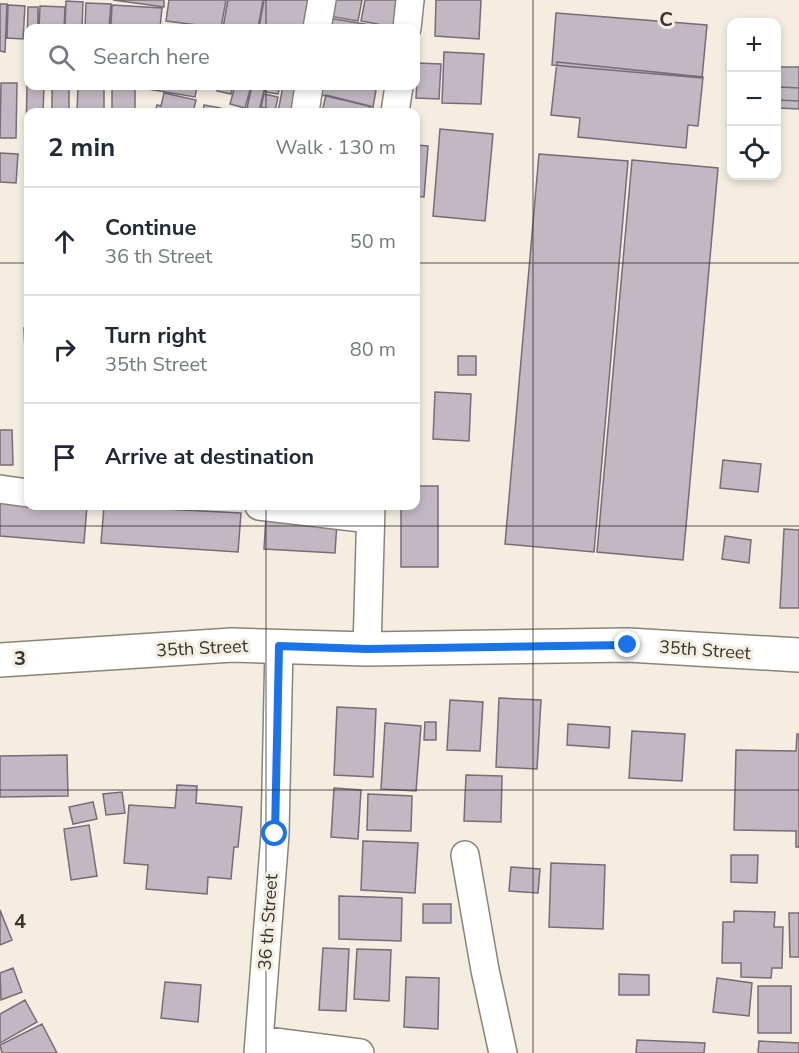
<!DOCTYPE html>
<meta charset="utf-8">
<style>
body{margin:0;font-family:"Nunito Sans",sans-serif;background:#f6f6f7;color:#1f2937}
.controls{position:absolute;right:18px;top:18px;display:grid;overflow:hidden;border-radius:12px;box-shadow:0 3px 9px #0003}
.controls button{width:54px;height:54px;display:grid;place-items:center;padding:0;border:0;border-bottom:2px solid #e0e1e3;background:#fff;color:#1f2937;font:30px sans-serif}
.stop{position:absolute;width:18px;height:18px;margin:-14px;border:4px solid #1a73e8;border-radius:50%;background:#fff}
.stop.end{background:#1a73e8;border-color:#fff;box-shadow:0 2px 6px #0008}
.list{margin:0;padding:0;list-style:none}
h2{display:flex;justify-content:space-between;align-items:center;height:78px;margin:0;padding:0 24px;font-size:26px}
h2 small{font-size:20px;font-weight:400;color:#747a83}
.list li{display:grid;grid-template-columns:39px 1fr auto;gap:18px;align-items:center;box-sizing:border-box;height:108px;padding:0 24px;border-top:2px solid #e0e1e3}
.list b{display:block;font-size:22px;white-space:nowrap}
.list p{margin:0;font-size:20px;white-space:nowrap;color:#747a83}
.list em{font-size:20px;font-style:normal;color:#747a83}
.icon{flex:none;width:33px;height:33px;fill:none;stroke:currentColor;stroke-width:2;stroke-linecap:round;stroke-linejoin:round}
.map{position:relative;flex:none;width:799px;height:1053px;overflow:hidden}
.search{position:absolute;background:#fff;box-shadow:0 3px 9px #0003;left:24px;top:24px;width:396px;height:66px;display:flex;align-items:center;gap:15px;box-sizing:border-box;padding:0 21px;border-radius:12px;color:#747a83;font-size:22px}
.panel{position:absolute;background:#fff;box-shadow:0 3px 9px #0003;left:24px;top:108px;width:396px;height:402px;border-radius:12px}
.map>svg:first-child{display:block}
</style>
<div class="map">
<svg width="799" height="1053" viewBox="0 0 799 1053">
<rect width="100%" height="100%" fill="#f4ede0"/>
<path fill="#c2b8c3" stroke="#766d76" stroke-width="1.5" d="M113,0H164V7Z
M169,0H226L221,28L166,21Z
M228,0H263L258,28H223Z
M264,0H309L304,28H259Z
M330,0H362L358,21L328,16Z
M365,0H398L393,27L361,21Z
M436,0H481L479,39L435,36Z
M66,1L83,2L82,28H65Z
M86,3L111,4L109,28H85Z
M0,4H7L5,52L0,51Z
M8,5L25,6L23,39L7,38Z
M112,5L162,8L160,28L111,25Z
M40,6L65,7L64,28H39Z
M28,7H38V28H28V45H27Z
M556,13L707,25L702,78L552,65Z
M328,18L389,28H326Z
M444,52L484,54L481,104L442,103Z
M557,62L703,77L698,126L688,125L686,148L578,137L580,118L551,115Z
M418,63L441,64L439,99L416,98Z
M776,67H799V101L776,100Z
M1,83H17L16,138H0Z
M27,84L44,86L43,112H28V136H26Z
M52,86H69V112H52Z
M78,86H104V112H77Z
M148,86H197L195,97L148,89Z
M219,86H233L231,94L217,91Z
M235,86H251L245,108L230,104Z
M252,86H265L259,111L247,108Z
M267,86H280L278,94L265,92Z
M283,86H305L300,112H278Z
M319,86H358L376,90L373,107L317,94Z
M779,87L799,88V109L778,108Z
M112,88H135V112H112Z
M164,93L196,100L193,112H155L157,105L161,106Z
M264,94L278,97L275,111L261,107Z
M326,95L370,106L368,112H322Z
M204,105L221,108L220,112H203Z
M440,129L493,134L485,221L433,216Z
M26,141H28V198H25Z
M416,145L428,146L424,197L416,196Z
M0,153L18,154L16,183L0,182Z
M539,154L628,161L594,552L505,544Z
M632,160L718,168L683,560L597,552Z
M24,328H28V420Z
M458,356H476V375H458Z
M435,392L471,394L469,441L433,439Z
M0,430H12L13,465H0Z
M723,460L761,464L758,492L720,488Z
M416,486H438V567H401V506H416Z
M0,495L28,506H87L84,543L0,536Z
M104,506L241,513L238,552L101,543Z
M266,517L337,522L335,553L264,549Z
M784,529L799,530V608H780Z
M725,536L751,540L749,563L722,559Z
M499,698L541,700L537,769L496,767Z
M450,700L483,702L480,751L447,750Z
M337,707L376,709L373,777L334,775Z
M425,722H436V740H424Z
M385,723L421,726L416,791L381,789Z
M568,724L610,727L609,748L567,745Z
M632,731L685,734L682,781L629,778Z
M797,734H799V847H796V831L734,830L736,750L796,751Z
M67,755L68,796L0,797V756Z
M466,775L502,776L501,822L464,821Z
M177,785L197,786L196,803L242,807L238,847H234L231,879L208,877L207,894L146,889L148,865L124,863L129,805L175,808Z
M334,788L361,790L358,839L331,837Z
M122,792L125,813L106,815L103,794Z
M368,794L412,796L411,831L367,830Z
M93,802L97,819L73,824L69,807Z
M89,825L97,876L71,880L64,829Z
M363,841L418,843L415,893L361,890Z
M731,855H758L757,883L731,882Z
M551,863L605,865L603,929L549,927Z
M511,867L540,869L538,893L509,891Z
M339,896L402,898L401,941L339,939Z
M423,904H451V923H423Z
M0,910L12,940L0,945Z
M734,911L775,912L774,927H783L782,968H772L771,978L741,977V963H722L723,922H734Z
M789,913H799V957H790Z
M323,948L349,949L346,1011L319,1010Z
M357,949L391,950L389,1001L354,999Z
M13,968L22,992L1,1000L0,973Z
M619,974L649,975V995H619Z
M406,977L439,978L438,1029L404,1027Z
M717,978L752,983L749,1016L713,1012Z
M165,982L201,985L198,1022L161,1018Z
M758,986H791V1033H758Z
M25,1000L37,1022L0,1043V1014Z
M42,1024L57,1053H2L0,1045Z
M637,1040L705,1043L704,1053H636Z
M759,1041L799,1043V1053H758Z"/>
<g fill="none" stroke-linecap="round" stroke-linejoin="round">
<g stroke="#8a8478" stroke-width="30">
<path id="minor" d="M317,28L322,0
M407,28L410,0
M305,112L309,86
M395,112L399,86
M0,489L28,493
M259,506L370,519
M367,649L371,506
M465,855L485,970L503,1053
M259,1040L360,1053
M258,1053L275,834L279,646"/>
</g>
<g stroke="#8a8478" stroke-width="36">
<path id="major" d="M0,660L232,645L367,649L628,645L799,655"/>
</g>
<use href="#minor" stroke="#fff" stroke-width="27"/>
<use href="#major" stroke="#fff" stroke-width="33"/>
</g>
<g fill="none" stroke-linecap="round" stroke-linejoin="round">
<path stroke="#1a73e8" stroke-width="8" d="M275,834L279,646L367,649L628,645"/>
</g>
<path fill="none" stroke="#373530" stroke-width="1.5" stroke-opacity="0.55" d="M266,0V28M533,0V1053M266,86V112M0,263H28M416,263H799M266,506V1053M0,526H799M0,790H799"/>
<g text-anchor="middle" dominant-baseline="central" stroke-width="6" stroke-linejoin="round" paint-order="stroke">
<g font-size="18" fill="#373530" stroke="#f4ede0">
<text transform="translate(202 648) rotate(-3)">35th Street</text>
<text transform="translate(705 650) rotate(4)">35th Street</text>
<text transform="translate(268 922) rotate(-86)">36 th Street</text>
</g>
</g>
<g font-size="20" text-anchor="middle" font-weight="bold" fill="#373530" stroke="#f4ede0" stroke-width="6" stroke-linejoin="round" paint-order="stroke">
<text x="666" y="26">C</text>
<text x="20" y="665">3</text>
<text x="20" y="928">4</text>
</g>
</svg>
<div class="controls">
<button>+</button>
<button>−</button>
<button><svg class="icon" aria-label="locate" viewBox="0 0 24 24"><circle cx="12" cy="12" r="6"/><path d="M12 2v4M12 18v4M2 12h4M18 12h4"/></svg></button>
</div>
<div class="stop" style="left:275px;top:834px"></div>
<div class="stop end" style="left:628px;top:645px"></div>
<div class="search"><svg class="icon" aria-label="search" viewBox="0 0 24 24"><circle cx="10" cy="10" r="6"/><path d="M15 15l6 6"/></svg>Search here</div>
<section class="panel">
<h2>2 min<small>Walk · 130 m</small></h2>
<ul class="list">
<li><svg class="icon" aria-label="ahead" viewBox="0 0 24 24"><path d="M12 20V5M6 11l6-6 6 6"/></svg><div><b>Continue</b><p>36 th Street</p></div><em>50 m</em></li>
<li><svg class="icon" aria-label="right" viewBox="0 0 24 24"><path d="M7 20v-9h11M14 6l5 5-5 5"/></svg><div><b>Turn right</b><p>35th Street</p></div><em>80 m</em></li>
<li><svg class="icon" aria-label="arrive" viewBox="0 0 24 24"><path d="M6 21V4h12l-3 4 3 4H6"/></svg><div><b>Arrive at destination</b></div></li>
</ul>
</section>
</div>
